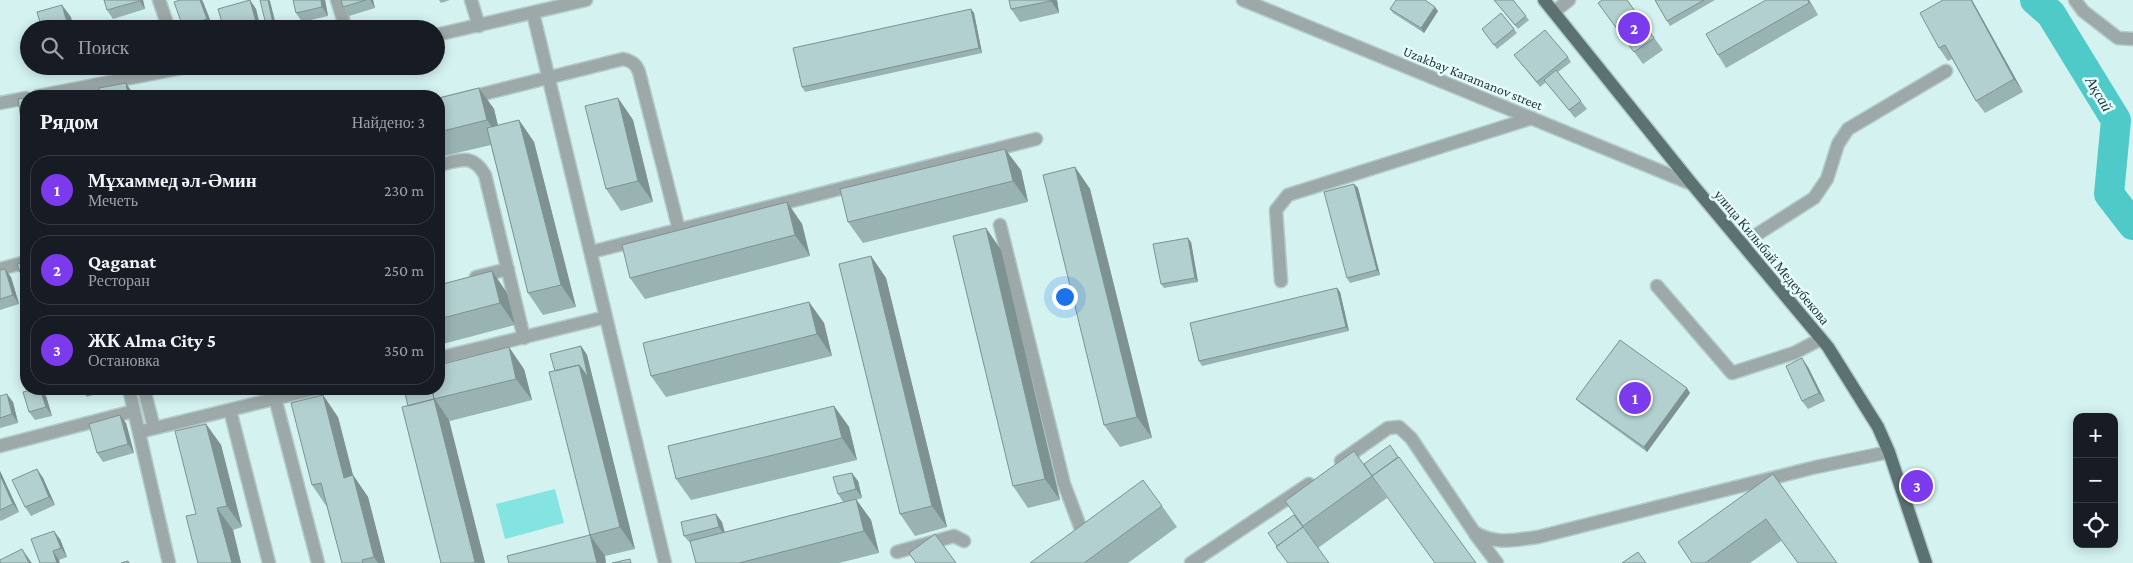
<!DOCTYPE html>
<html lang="ru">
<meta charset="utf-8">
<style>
body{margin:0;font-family:"Crimson Pro",serif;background:#20242c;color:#f1f3f6}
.controls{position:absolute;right:15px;bottom:15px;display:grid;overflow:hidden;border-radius:10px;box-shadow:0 2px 12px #0003}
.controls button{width:45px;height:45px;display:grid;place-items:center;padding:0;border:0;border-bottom:1px solid #363941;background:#171b24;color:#f1f3f6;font:25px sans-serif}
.you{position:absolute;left:1064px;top:296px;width:18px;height:18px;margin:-12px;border:4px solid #fff;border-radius:50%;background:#1a73e8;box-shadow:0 0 0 8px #1a73e833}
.badge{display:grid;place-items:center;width:32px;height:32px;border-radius:50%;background:#7c3aed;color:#fff;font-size:16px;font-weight:700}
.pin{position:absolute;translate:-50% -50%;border:2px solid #fff;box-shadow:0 1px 5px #0006}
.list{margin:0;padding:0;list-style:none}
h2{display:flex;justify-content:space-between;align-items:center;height:65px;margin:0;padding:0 20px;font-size:21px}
h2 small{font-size:16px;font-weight:400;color:#9ea1a6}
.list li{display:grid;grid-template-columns:32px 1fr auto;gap:15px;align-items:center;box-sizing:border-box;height:70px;margin:0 10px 10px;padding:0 10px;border:1px solid #363941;border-radius:20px}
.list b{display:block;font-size:19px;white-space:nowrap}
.list p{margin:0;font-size:16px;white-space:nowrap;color:#9ea1a6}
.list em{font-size:16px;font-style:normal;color:#9ea1a6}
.icon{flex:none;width:28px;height:28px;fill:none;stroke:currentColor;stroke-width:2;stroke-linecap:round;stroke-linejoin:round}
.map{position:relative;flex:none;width:2133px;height:563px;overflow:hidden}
.search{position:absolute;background:#171b24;box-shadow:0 2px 12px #0003;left:20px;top:20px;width:425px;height:55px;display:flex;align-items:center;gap:12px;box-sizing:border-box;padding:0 18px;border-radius:28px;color:#9ea1a6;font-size:19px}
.panel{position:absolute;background:#171b24;box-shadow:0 2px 12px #0003;left:20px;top:90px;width:425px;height:305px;border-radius:20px}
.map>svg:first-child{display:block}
</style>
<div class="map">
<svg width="2133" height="563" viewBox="0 0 2133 563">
<rect width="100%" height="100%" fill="#d3f2f0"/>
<path fill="#84e4e1" d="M555,489L564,523L505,539L496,504Z"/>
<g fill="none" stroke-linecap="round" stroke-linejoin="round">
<path stroke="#50cac8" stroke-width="30" d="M2035,0L2051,14L2116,120L2109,194L2133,225"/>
<g stroke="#b1cccb" stroke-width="15">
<path id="minor" d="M159,0L169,29
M337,0L346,29
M471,0L479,26
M1243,0L1692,184
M2075,0L2083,11L2118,38L2133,39
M1554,12L1569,0
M533,13L665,563
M436,35L586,0
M38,96L192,66
M0,103L26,98
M439,105L623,59C632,61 636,64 639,72L679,230
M439,165C460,160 472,153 485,175L524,338
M1000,225L1064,484L1081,529
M1742,244L1814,198L1827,179L1838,144L1848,129L1946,71
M591,252L1036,139
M0,269L26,262
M476,277L508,269
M1281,281L1276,210L1288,195L1532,118
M1657,286L1732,373L1794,353L1821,339
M439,358L606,317
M129,389L169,563
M144,389L154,428
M275,398L318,563
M230,410L269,563
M139,432L315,389
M0,446L134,411
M1341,461L1388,428L1399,427L1411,438L1474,532C1495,545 1515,540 1538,537L1816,467L1889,452
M1475,534L1497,563
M897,552L954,536L964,541
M1191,563L1309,484"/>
</g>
<g stroke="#b1cccb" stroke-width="15">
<path id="major" d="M1544,0L1692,184L1828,347L1878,427L1889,452L1926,563"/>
</g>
<use href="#minor" stroke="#9ca9a8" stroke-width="12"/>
<use href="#major" stroke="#5b7271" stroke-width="12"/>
</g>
<path fill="#99b3b2" d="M143,0L145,9L113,19L107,10Z
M180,0H202L203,2L213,27L209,29H184L183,27Z
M250,0L256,9L261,29H224Z
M293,0H325L328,16L302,22L296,13Z
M341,0H373L375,8L349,16L343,7Z
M439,0H450L441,3Z
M1009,0H1057L1059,13L1020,22L1011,9Z
M1494,0H1513L1529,20L1518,29Z
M1627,0L1663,50L1643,64L1607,15Z
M1655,0H1715L1670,26Z
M1766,0H1809L1818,15L1726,68L1718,55Z
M1972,0L2023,92L1985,113L1976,101L1952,59L1948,61L1939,48Z
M971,9L974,13L982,53L805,92L802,87Z
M1390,9L1438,11L1424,33L1393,13Z
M1482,29H1514L1517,33L1497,49Z
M1514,55L1568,57L1571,62L1558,72L1587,109L1575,118L1546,82L1540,87Z
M56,66H77L59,71Z
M479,88L494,109L498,126L519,120L534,142L576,307L543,315L528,293L491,145L439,157V98Z
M26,98V127L21,119Z
M618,98L633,120L653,202L621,211L606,189Z
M1075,167L1090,189L1152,438L1120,447L1104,425Z
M1021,170L1028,202L863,243L848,222Z
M1354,184L1358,188L1380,275L1350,283L1347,278Z
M787,202L802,224L810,256L645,299L630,278Z
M986,228L1001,250L1060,500L1028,508L1013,486Z
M1191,242L1198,282L1164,288L1161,284Z
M871,256L886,278L947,527L915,536L900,514Z
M0,270L11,277L19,304L0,310Z
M492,271L507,293L515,325L439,345V285Z
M1337,288L1340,292L1349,331L1202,366L1199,361Z
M809,302L824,323L832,356L666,397L651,376Z
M581,346L587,355L635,549L605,556H507L590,535L555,371Z
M1808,367L1825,401L1808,409L1802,401Z
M524,369L532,400L450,421L449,420L485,563H441L408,406Z
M81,389H107L108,390L87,397Z
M1690,393L1647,452L1580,403L1576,399Z
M0,396L13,402L18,423L0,428Z
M46,396L52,416L35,420L29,412Z
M834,406L849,427L857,460L691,500L676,479Z
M338,417L353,475L368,497L385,563H342L327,507L312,485Z
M126,423L134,453L103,462L97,453Z
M206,424L221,445L242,527L233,530L241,563H198Z
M37,469L43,478L55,505L31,516L25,507Z
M0,471L19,512L1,521L0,520Z
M1773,474L1781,541L1750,563H1692Z
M1372,476L1387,498L1318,548L1285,501Z
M858,481L862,498L856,500L871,520L879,553L839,563H696L691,544L684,536L722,522L725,532L843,502L838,494Z
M1162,506L1177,527L1128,563H1030Z
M60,539L67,557L59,560L40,563Z"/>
<path fill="#7d9291" d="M139,0H143L145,9Z
M200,0H202L203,2L213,27L207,19Z
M250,0L256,9L261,29H260L256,22Z
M268,0H269L270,1L277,29L274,28Z
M321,0H325L328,16L322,7Z
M370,0H373L375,8Z
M1050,0H1057L1059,13L1051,1Z
M1808,0H1809L1818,15Z
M1971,0H1972L2023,92L2014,79Z
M62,5L71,17L74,29H69Z
M1435,7L1438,11L1424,33L1421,28Z
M971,9L974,13L982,53L979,48Z
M126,83L132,92L133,96H128Z
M479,88L494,109L502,142L487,120Z
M618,98L633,120L653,202L638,181Z
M519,120L534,142L576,307L561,285Z
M1005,149L1021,170L1028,202L1013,181Z
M1075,167L1090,189L1152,438L1137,417Z
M1354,184L1358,188L1380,275L1377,270Z
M787,202L802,224L810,256L795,235Z
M986,228L1001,250L1060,500L1045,479Z
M1188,238L1191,242L1198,282L1195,278Z
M871,256L886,278L947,527L932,506Z
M5,269L11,277L19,304L13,295Z
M492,271L507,293L515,325L500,303Z
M1337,288L1340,292L1349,331L1346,327Z
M809,302L824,323L832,356L817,334Z
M581,346L587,355L635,549L620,527L579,365Z
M509,347L524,369L532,400L516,379Z
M1802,358L1808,367L1825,401L1819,393Z
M1687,388L1690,393L1647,452L1644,447Z
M40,389L46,396L52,416L46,407Z
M7,394L13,402L18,423L12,414Z
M323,395L338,417L359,499L344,478Z
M434,399L449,420L485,563H476L475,562Z
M834,406L849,427L857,460L842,438Z
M120,415L126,423L134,453L128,444Z
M206,424L221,445L242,527L227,506Z
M37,469L43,478L55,505L49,497Z
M0,471L19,512L13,504L0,475Z
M852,473L858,481L862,498L856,489Z
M353,475L368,497L385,563H378L374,557Z
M856,499L871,520L879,553L864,531Z
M217,508L233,530L241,563H232Z
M716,514L722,522L725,536L719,527Z
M54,531L60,539L67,557L61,548Z
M590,535L605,556L606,563H597Z
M22,549L31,562L32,563H29Z
M53,551L59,560L60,563H57Z"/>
<path fill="#b2d0cf" stroke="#7d9291" d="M104,0H139V1L107,10Z
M180,0H200L207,19L183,27L174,2Z
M250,0L256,22L232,29H224L218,9Z
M260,0H268L274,28L267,29Z
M293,0H321L322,7L296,13Z
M341,0H366L343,7Z
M1009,0H1050L1051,1L1011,9Z
M1396,0H1425L1435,7L1421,28L1390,9Z
M1494,0H1513L1526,16L1515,25Z
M1602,0H1627L1654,38L1634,52L1598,3Z
M1655,0H1704L1667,21Z
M1766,0H1808L1809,3L1718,55L1706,34Z
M1943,0H1971L2014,79L1976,101L1945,45L1939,48L1920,13Z
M62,5L69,29H42L37,12Z
M971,9L979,48L802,87L793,48Z
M1501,13L1514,29L1494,45L1482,29Z
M1545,30L1568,57L1537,82L1514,55Z
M1556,70L1581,101L1569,110L1544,80Z
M126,83L128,96H100L99,88Z
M479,88L487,120L439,132V98Z
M45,95V96H35Z
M26,98V118L21,119L18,99Z
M618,98L638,181L606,189L585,106Z
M519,120L561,285L528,293L487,128Z
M1005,149L1013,181L848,222L840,189Z
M1075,167L1137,417L1104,425L1043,175Z
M1354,184L1377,270L1347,278L1324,192Z
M787,202L795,235L630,278L622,245Z
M986,228L1045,479L1013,486L953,236Z
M1188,238L1195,278L1161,284L1153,244Z
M871,256L932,506L900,514L839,264Z
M26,261V286H25L17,264Z
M5,269L13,295L0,299V270Z
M492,271L500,303L439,319V285Z
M1337,288L1346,327L1199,361L1190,323Z
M809,302L817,334L651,376L643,343Z
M1620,340L1687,388L1644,447L1576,399Z
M581,346L588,377L579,365L555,371L550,354Z
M509,347L516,379L434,399L432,389H439V365Z
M1802,358L1819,393L1802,401L1786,366Z
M579,365L620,527L590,535L549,372Z
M35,389H40L46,407L29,412L23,392Z
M404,389H432L434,399L443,412L434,399L408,406Z
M7,394L12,414L0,418V396Z
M323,395L344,478L353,475L374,557L362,560L363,563H342L321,483L312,485L291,403Z
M434,399L475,562L472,563H441L402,407Z
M834,406L842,438L676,479L668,446Z
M120,415L128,444L97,453L89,424Z
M206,424L227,506L217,508L232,563H198L186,516L196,514L175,431Z
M1390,445L1398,457L1372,476L1364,464Z
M1354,451L1372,476L1303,526L1285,501Z
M1399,457L1476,563H1435L1372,476Z
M37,469L49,497L25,507L12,480Z
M852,473L856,489L838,494L833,477Z
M1773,474L1837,563H1798L1766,519L1705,563H1692L1678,542Z
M0,475L13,504L0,510Z
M1143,480L1162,506L1084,563H1030Z
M856,499L864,531L739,563H696L690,541Z
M716,514L719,527L684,536L681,522Z
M1294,515L1303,527L1277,546L1268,533Z
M1303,527L1329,563H1288L1276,547Z
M54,531L61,548L53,551L57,563H40L31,539Z
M935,534L956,563H916L909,553Z
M590,535L597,563H509L507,556Z
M22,549L29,563H0V560Z
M1638,552L1646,563H1622Z
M630,559L631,563H612Z
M128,561L129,563H121Z"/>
<g text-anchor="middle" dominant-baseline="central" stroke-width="5" stroke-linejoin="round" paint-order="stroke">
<g font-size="14" fill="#2a3636" stroke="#e5fefd">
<text transform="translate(1473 78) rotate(22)">Uzakbay Karamanov street</text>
<text transform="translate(1772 257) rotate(50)">улица Килыбай Медеубекова</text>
</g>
<g font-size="15" font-style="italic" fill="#1b302f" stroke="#e5fefd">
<text transform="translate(2099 94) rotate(59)">Ақсай</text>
</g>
</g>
</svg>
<div class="controls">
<button>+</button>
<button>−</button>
<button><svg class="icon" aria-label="locate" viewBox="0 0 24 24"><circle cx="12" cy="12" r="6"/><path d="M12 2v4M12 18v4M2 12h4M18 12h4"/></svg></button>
</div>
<div class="you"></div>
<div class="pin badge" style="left:1635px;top:398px">1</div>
<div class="pin badge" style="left:1634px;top:28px">2</div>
<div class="pin badge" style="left:1917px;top:486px">3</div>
<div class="search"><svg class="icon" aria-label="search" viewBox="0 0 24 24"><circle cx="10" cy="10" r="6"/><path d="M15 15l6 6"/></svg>Поиск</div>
<section class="panel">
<h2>Рядом<small>Найдено: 3</small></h2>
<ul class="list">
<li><span class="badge">1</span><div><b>Мұхаммед әл-Әмин</b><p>Мечеть</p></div><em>230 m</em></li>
<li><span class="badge">2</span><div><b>Qaganat</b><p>Ресторан</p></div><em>250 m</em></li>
<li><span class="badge">3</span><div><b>ЖК Alma City 5</b><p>Остановка</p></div><em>350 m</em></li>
</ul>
</section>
</div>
